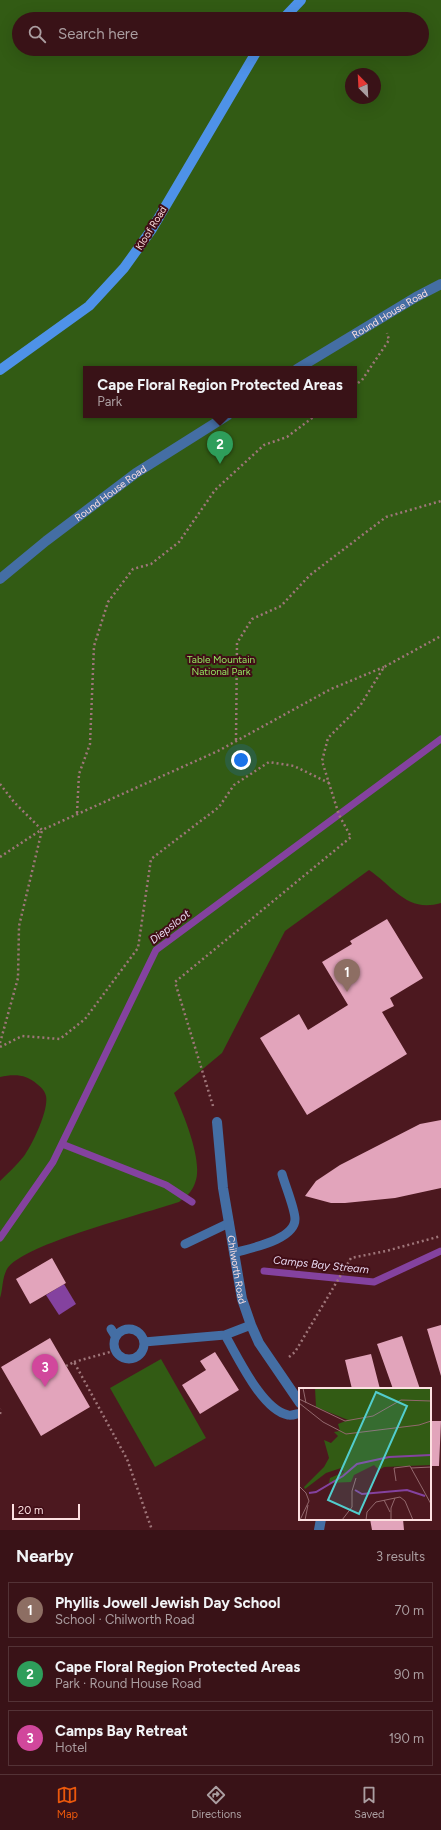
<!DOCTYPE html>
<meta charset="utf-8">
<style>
body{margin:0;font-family:Figtree,sans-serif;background:#442024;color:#f1f3f6}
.compass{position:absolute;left:345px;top:68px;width:36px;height:36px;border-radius:50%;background:#391217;box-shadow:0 4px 16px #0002;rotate:336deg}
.scale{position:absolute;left:12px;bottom:10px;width:68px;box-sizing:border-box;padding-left:4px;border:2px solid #fde0e1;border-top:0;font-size:11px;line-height:14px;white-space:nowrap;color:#fde0e1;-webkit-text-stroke:3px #410d16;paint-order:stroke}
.you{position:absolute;left:241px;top:760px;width:14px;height:14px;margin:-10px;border:3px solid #fff;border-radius:50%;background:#1a73e8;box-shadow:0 0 0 6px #1a73e833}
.badge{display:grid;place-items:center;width:26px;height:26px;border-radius:50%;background:#ea580c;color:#fff;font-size:13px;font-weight:700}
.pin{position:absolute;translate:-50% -33px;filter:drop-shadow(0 1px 2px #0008)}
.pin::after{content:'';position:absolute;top:21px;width:14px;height:12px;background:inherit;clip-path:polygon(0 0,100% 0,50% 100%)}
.popup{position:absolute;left:83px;top:366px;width:274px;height:52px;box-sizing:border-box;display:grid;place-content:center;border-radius:0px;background:#391217;filter:drop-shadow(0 1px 3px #0005);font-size:13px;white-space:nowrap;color:#ab9ea1}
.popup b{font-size:15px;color:#f1f3f6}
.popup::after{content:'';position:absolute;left:50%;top:100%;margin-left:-8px;border:8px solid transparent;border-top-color:#391217}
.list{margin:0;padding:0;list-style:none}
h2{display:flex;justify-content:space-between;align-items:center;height:52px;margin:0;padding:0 16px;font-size:17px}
h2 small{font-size:13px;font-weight:400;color:#ab9ea1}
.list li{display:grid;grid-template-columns:26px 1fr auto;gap:12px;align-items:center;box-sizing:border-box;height:56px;margin:0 8px 8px;padding:0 8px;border:1px solid #533236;border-radius:0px}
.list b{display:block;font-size:15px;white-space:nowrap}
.list p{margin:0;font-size:13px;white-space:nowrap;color:#ab9ea1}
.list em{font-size:13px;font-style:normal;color:#ab9ea1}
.icon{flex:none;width:22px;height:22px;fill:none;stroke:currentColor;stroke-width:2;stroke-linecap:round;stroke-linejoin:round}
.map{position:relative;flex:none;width:441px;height:1530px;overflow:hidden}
.search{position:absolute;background:#391217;box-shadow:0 4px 16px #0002;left:12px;right:12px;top:12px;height:44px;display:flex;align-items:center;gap:10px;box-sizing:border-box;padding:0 14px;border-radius:22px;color:#ab9ea1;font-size:15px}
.sheet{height:244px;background:#391217}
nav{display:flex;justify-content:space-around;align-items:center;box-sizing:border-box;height:56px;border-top:1px solid #533236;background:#391217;font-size:11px;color:#ab9ea1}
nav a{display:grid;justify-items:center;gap:2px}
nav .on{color:#ea580c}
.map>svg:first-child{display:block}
</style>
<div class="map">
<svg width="441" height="1530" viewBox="0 0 441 1530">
<rect width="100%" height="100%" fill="#4c181f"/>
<path fill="#325b14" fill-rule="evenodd" d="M0,0H441V903C407,913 394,887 369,870L285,931L222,1053L174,1093C183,1113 204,1162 195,1183C192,1192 186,1197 179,1202C147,1213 22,1244 7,1269C2,1278 3,1289 0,1298V1181C8,1173 17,1165 24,1156C32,1145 49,1110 46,1096C45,1091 41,1087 37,1084C26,1074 14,1074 0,1077ZM19,19H422V49H19ZM351,74H375V98H351ZM86,369H354V415H86Z
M161,1359L206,1438L155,1467L110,1388Z"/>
<path fill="#84429f" d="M64,1284L76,1304L59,1315L46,1295Z"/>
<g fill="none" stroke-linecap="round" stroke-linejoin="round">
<path stroke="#84429f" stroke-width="7" d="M62,1144L166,1185L192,1202
M0,1238L53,1162L156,950L441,739
M264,1271L374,1282L441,1251"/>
</g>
<path fill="#e2a4bb" d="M387,919L423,978L390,998L394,1006L382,1012L407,1054L307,1115L260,1038L299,1014L308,1030L348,1005L322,962L352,944L350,941Z
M441,1120V1188L395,1198L345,1203H331L305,1196L316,1181L340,1165L420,1124Z
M52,1258L66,1283L30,1304L16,1279Z
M441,1325V1376L427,1329Z
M402,1336L420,1389H393L377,1344Z
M50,1338L90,1407L41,1436L1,1367Z
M215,1352L239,1390L200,1414L182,1385L206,1370L200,1361Z
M371,1354L380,1389H352L345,1360Z
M430,1421H441L439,1466H430Z
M370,1519H403L404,1530H372Z"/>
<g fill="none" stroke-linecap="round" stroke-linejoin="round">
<path stroke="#9f767a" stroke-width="2.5" stroke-dasharray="2 3" stroke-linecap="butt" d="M354,386L362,380L389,340L387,333
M236,740L237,643L252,619L281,606L310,575L386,517L441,501
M0,784L14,802L42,830L218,751L331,689L384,667
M77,813L79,774L90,744L94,646L108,602L133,569L151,564L179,542L215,490L264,445L287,437L316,415
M0,857L41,830
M0,1043L18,978L19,926L42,830
M0,1047L22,1036L60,1039L85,1019L138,948L151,859L219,807L234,785L269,762L294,766L329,783
M213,1106L175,982L351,837L339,815L322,761L328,738L360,706L384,667L441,636
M289,1357L295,1352L351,1258L386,1251L441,1236
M74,1362L110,1352
M66,1366L74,1362L127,1459L152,1530
M0,1414L1,1409"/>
<path stroke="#446ea4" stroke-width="9" d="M185,1244L229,1223
M234,1253C250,1248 295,1240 295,1219C295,1209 285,1185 282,1174
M251,1325L225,1335C238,1357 262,1410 288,1415C292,1416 296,1414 300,1413
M111,1329L116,1337
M114 1344a15 15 0 1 1 30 0a15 15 0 1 1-30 0Z
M144,1342L225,1335"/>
<g stroke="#446ea4" stroke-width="10">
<path id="s1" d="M297,369L416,297L441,284"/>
<path id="s2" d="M0,579L46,541L136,473L228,415"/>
<path id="s3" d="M217,1122L223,1188L242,1299L251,1325L259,1343L300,1403"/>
<path d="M319,1530L321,1519"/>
</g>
<path stroke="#4e92e8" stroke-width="10" d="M283,19L301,0
M0,370L89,306L124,268L152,229L258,49"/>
</g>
<g text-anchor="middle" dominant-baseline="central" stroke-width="4" stroke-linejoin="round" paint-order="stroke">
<g font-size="10" fill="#fde0e1" stroke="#410d16">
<text transform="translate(151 228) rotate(-58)">Kloof Road</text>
<text stroke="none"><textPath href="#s1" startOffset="108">Round House Road</textPath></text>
<text stroke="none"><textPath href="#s2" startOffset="140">Round House Road</textPath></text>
<text stroke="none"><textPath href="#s3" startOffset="149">Chilworth Road</textPath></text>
</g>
<g font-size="10" fill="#95e763" stroke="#410d16">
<text x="221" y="659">Table Mountain<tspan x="221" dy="12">National Park</tspan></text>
</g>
<g font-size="11" font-style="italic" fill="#e9d9f1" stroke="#410d16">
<text transform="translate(170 927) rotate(-38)">Diepsloot</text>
<text transform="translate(321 1265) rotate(6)">Camps Bay Stream</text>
</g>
</g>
<g transform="translate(299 1388)">
<rect width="132" height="132" fill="#4c181f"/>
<path d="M16,0H132V77L85,79L80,82L75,77L55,87L52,94L30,95L31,90L45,84L42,80L27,85L6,101L5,99L25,79L30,70L25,52L32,55L39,48L35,44L41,43L39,36L49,32L17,19Z" fill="#325b14"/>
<path fill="none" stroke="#84429f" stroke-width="2" d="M56,102L63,106L108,102L126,108M10,105L17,104L44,88L58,76L90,69L132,67"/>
<path fill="none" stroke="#93686d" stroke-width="1" d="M4,0L7,15M0,11L46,33L74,28L102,12L132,13M0,15L24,34L47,46L120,37L132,33M112,80L132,79M97,93L95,80L111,78L132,116M0,98L7,105L10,113L1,132M85,112L91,124M6,132L9,117M43,132L53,119V103L57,90M67,132L68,124L77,114L101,109L106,113L114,132M92,132V120L96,110"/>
<path fill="#52cdcd" fill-opacity="0.15" stroke="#52cdcd" stroke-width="2" d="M77,4L108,18L60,126L29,112Z"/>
<rect width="132" height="132" fill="none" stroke="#fde0e1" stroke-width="2"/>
</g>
</svg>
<svg class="compass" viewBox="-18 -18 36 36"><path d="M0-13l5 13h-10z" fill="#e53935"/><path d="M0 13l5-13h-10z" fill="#ab9ea1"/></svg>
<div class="scale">20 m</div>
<div class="you"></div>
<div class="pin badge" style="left:347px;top:992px;background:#8d6e63">1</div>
<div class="pin badge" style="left:220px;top:464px;background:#2e9e5b">2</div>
<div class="popup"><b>Cape Floral Region Protected Areas</b>Park</div>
<div class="pin badge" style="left:45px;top:1387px;background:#d1479c">3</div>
<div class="search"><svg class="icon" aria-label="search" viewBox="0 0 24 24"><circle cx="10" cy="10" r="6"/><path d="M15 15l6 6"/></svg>Search here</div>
</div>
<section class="sheet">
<h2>Nearby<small>3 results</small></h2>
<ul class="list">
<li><span class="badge" style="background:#8d6e63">1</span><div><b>Phyllis Jowell Jewish Day School</b><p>School · Chilworth Road</p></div><em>70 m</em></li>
<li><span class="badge" style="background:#2e9e5b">2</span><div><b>Cape Floral Region Protected Areas</b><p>Park · Round House Road</p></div><em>90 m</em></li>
<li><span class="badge" style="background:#d1479c">3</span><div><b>Camps Bay Retreat</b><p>Hotel</p></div><em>190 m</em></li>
</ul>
</section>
<nav>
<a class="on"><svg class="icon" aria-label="map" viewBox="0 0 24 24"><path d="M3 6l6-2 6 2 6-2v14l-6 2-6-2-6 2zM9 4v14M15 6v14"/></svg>Map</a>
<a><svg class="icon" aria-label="directions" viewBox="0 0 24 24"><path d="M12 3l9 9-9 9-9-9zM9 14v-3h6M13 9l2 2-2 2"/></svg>Directions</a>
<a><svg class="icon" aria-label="saved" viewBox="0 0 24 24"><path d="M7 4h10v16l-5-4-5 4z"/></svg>Saved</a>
</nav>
